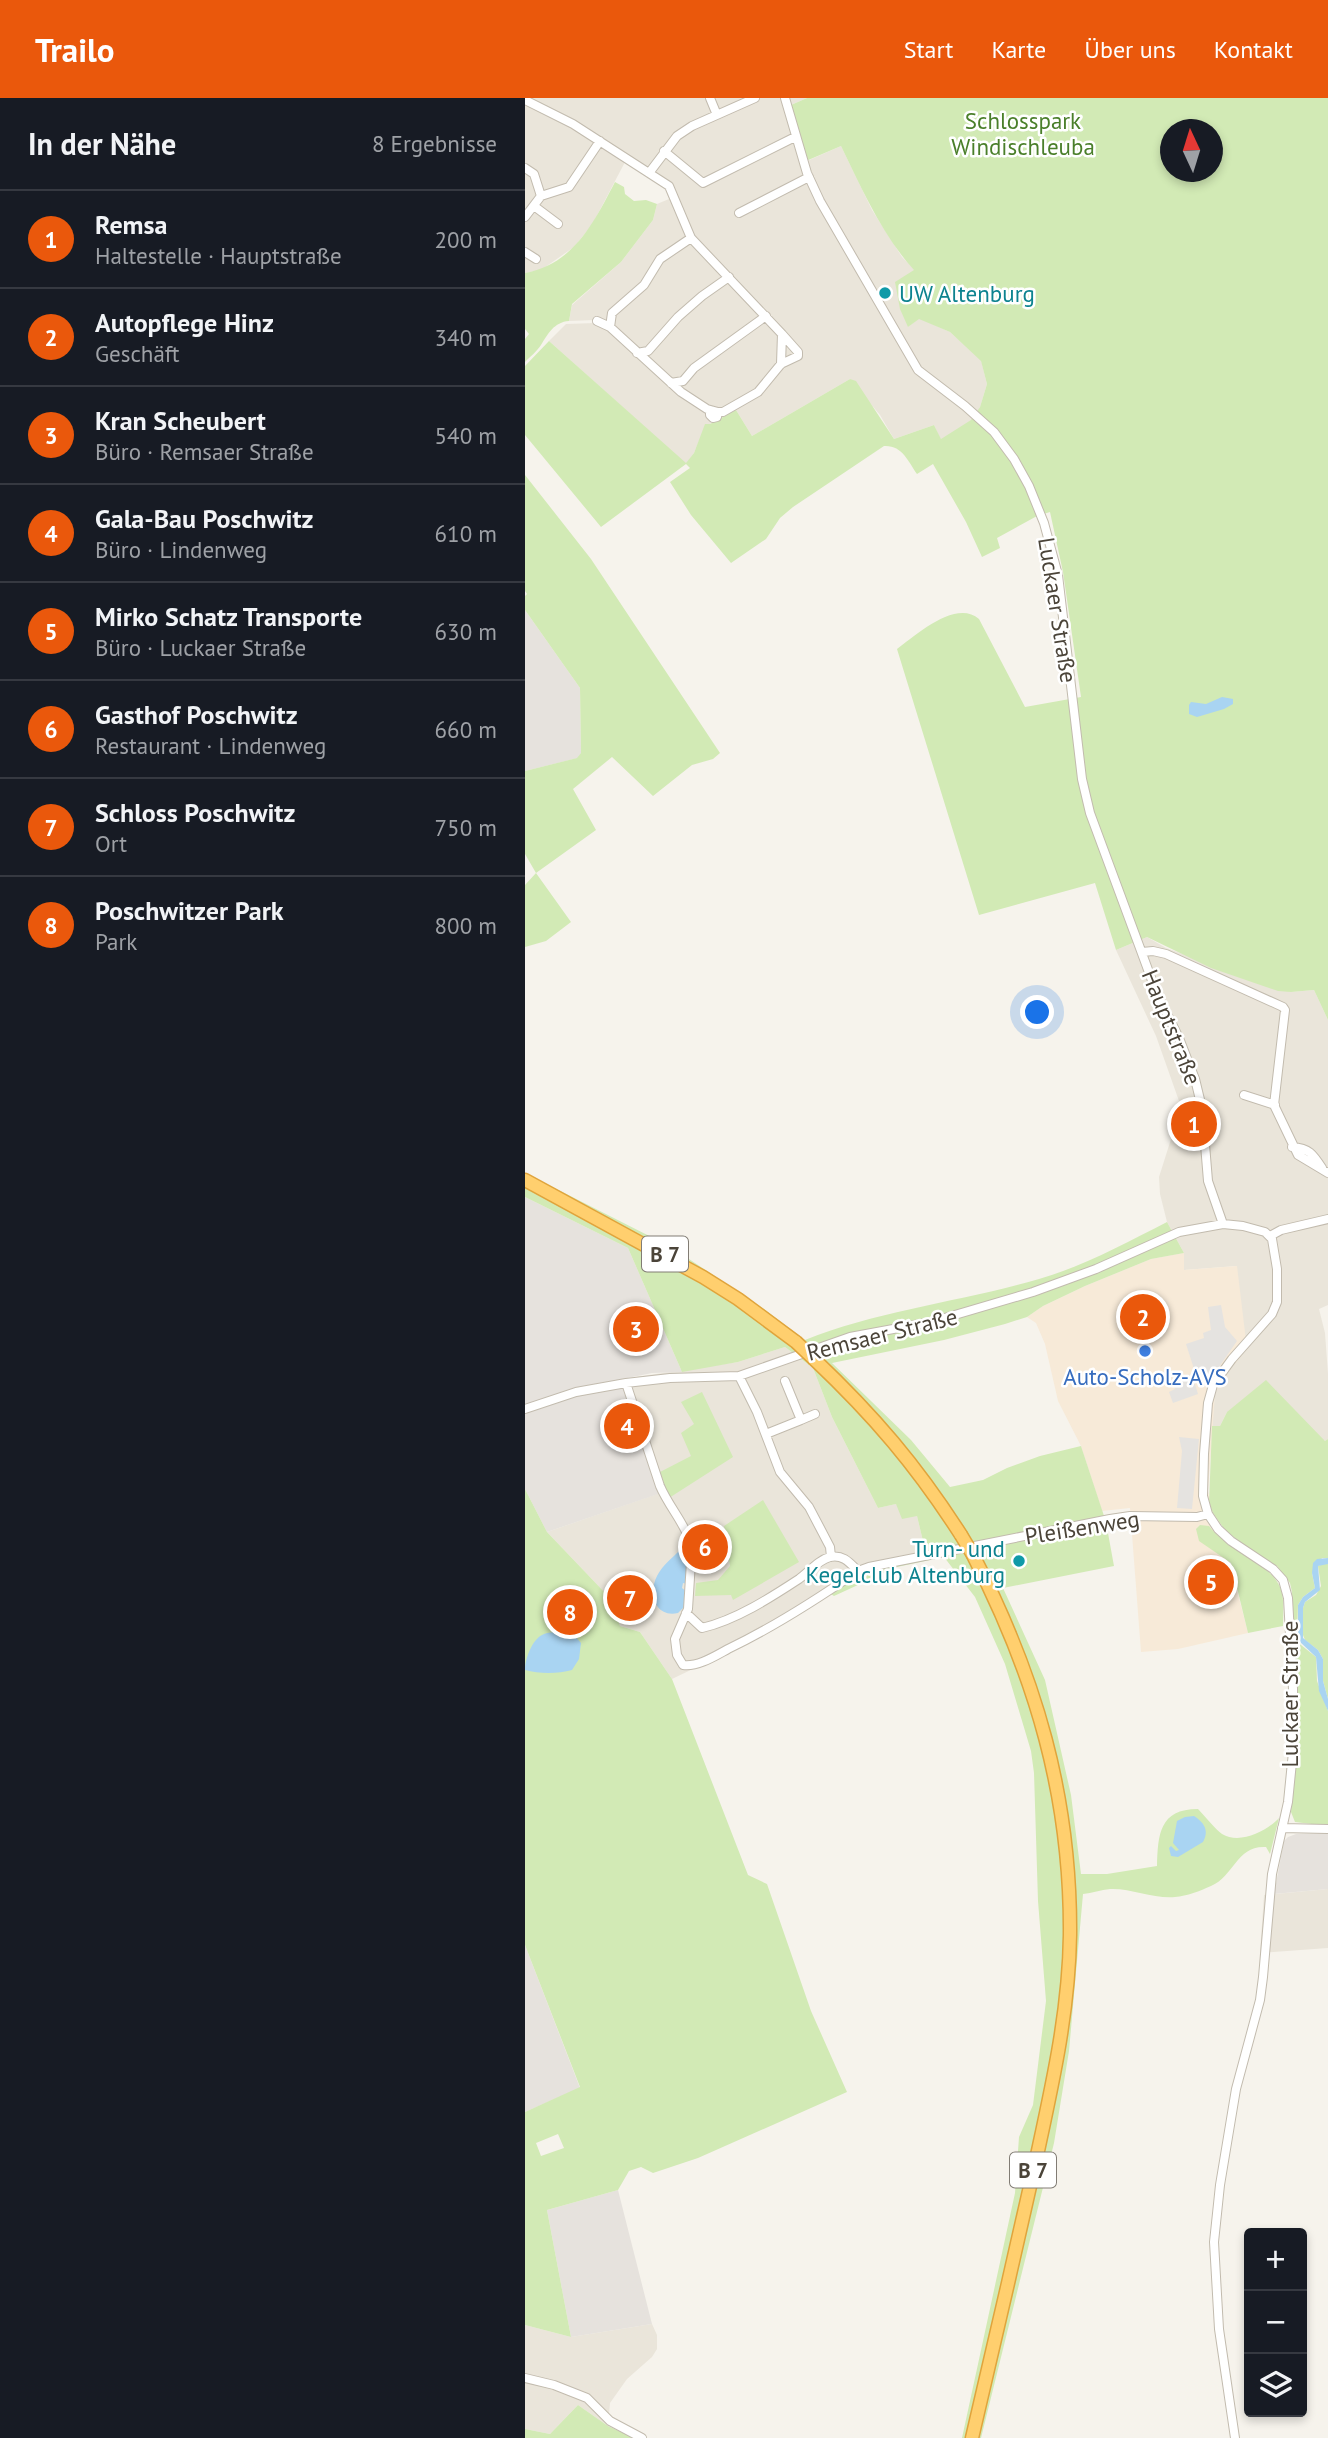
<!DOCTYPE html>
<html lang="de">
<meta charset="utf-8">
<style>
body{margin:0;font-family:"PT Sans",sans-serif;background:#242831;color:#f1f3f6}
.controls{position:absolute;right:21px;bottom:21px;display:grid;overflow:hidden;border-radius:7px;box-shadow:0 4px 10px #0003}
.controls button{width:63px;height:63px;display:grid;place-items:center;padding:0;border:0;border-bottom:2px solid #363941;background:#171b24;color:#f1f3f6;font:35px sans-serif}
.compass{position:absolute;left:635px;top:21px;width:63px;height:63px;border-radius:50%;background:#171b24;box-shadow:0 4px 10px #0003;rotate:356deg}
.you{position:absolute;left:513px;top:915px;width:24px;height:24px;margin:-18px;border:5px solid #fff;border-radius:50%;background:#1a73e8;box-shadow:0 0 0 10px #1a73e833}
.badge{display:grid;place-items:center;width:46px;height:46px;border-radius:50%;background:#ea580c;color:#fff;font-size:23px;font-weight:700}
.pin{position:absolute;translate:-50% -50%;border:4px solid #fff;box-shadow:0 2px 7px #0006}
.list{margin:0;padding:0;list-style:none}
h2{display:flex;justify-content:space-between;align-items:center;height:91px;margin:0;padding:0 28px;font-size:30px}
h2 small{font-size:23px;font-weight:400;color:#9ea1a6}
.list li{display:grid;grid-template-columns:46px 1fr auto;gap:21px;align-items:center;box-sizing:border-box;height:98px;padding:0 28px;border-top:2px solid #363941}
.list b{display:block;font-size:26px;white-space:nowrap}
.list p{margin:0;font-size:23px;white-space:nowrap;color:#9ea1a6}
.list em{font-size:23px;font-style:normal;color:#9ea1a6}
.icon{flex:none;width:38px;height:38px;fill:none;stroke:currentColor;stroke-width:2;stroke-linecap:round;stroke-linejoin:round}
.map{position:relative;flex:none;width:803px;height:2340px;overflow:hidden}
header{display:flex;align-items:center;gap:42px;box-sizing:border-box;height:98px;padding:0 35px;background:#ea580c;color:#fff}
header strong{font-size:33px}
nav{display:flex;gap:38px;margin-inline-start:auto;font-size:24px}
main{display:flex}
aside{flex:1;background:#171b24}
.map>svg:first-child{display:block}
</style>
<header>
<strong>Trailo</strong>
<nav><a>Start</a><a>Karte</a><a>Über uns</a><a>Kontakt</a></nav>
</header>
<main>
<aside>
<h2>In der Nähe<small>8 Ergebnisse</small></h2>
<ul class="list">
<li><span class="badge">1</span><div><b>Remsa</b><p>Haltestelle · Hauptstraße</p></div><em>200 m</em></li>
<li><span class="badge">2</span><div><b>Autopflege Hinz</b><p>Geschäft</p></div><em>340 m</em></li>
<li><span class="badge">3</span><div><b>Kran Scheubert</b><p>Büro · Remsaer Straße</p></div><em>540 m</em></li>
<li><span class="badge">4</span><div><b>Gala-Bau Poschwitz</b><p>Büro · Lindenweg</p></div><em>610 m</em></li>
<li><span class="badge">5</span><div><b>Mirko Schatz Transporte</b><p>Büro · Luckaer Straße</p></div><em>630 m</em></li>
<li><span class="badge">6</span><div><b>Gasthof Poschwitz</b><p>Restaurant · Lindenweg</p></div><em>660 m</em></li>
<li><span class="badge">7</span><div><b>Schloss Poschwitz</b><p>Ort</p></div><em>750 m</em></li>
<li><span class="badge">8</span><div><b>Poschwitzer Park</b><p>Park</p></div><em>800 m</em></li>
</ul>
</aside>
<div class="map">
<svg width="803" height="2340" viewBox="0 0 803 2340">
<rect width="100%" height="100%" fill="#f6f3ec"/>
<path fill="#eae5da" d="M0,0H282L266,7L282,63L316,48L347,112L377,159L390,172L383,229L394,220L425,234L456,262L462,286L455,309L447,322L416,342L409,327L369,341L355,317L325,281L227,338L211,312L185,326H181L169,355L161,366L24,243L41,226L70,225V222L44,223L47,207L96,164L128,122L132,106L144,101L139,88L100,64L67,127L49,149L16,172L0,175Z
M622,839L641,850L766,894L789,892L803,922V1207L794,1211L800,1235L803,1276V1341L801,1343L702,1314L695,1328H687L690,1295L698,1280L712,1168L659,1172V1155L642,1124L635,1096L634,1079L653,1019L654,1003L631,938L591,852Z
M260,1249L288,1270L307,1319L353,1410L371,1406L392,1418L398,1443L390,1456L340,1474L228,1542L147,1581L115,1534L95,1528L84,1499L22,1434L135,1395L97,1281L213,1264Z
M803,1791V1850L735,1855L739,1797Z
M127,2226L132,2237V2251L127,2259L102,2281L85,2305L83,2328L53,2307L25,2336L0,2331V2227L46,2239Z"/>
<path fill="#f7ead8" d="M659,1155V1172L712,1168L722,1251L698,1280L690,1295L683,1393L688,1415L695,1425L723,1535L653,1551L616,1554L605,1410L577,1413L556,1348L533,1303L520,1246L511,1225L502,1219L518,1208L560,1188L626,1161Z"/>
<path fill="#e6e2dd" d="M0,512L55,590L56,655L53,660L0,673Z
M0,1099L103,1150L157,1274L127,1275L97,1281L136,1395L22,1434L0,1391Z
M803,1735V1791L749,1796L759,1743L763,1739L771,1736Z
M0,1847L55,1990L0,2014Z
M93,2092L127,2226L46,2239L22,2112Z"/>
<path fill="#d2eab5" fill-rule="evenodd" d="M282,0H803V922L789,892L766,894L753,893L686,870L622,839L591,852L570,785L454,817L372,551C391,537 431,501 454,521L500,609L556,599L538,474L525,414L512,418L472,440L475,450L457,459L441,424L408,366L392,376C383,363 377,347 359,348L268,409L255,420L241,441L206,465L166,417L145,384L165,370L161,366L76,429L0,337V268L24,243L161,365L169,355L180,326H185L211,312L227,338L325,281L331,283L369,341L409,327L416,341L446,322L455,309L462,286L456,263L425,234L394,221L383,229L375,211L370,184L389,172C357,137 337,91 316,48L281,63L266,7ZM646,32H688V74H646Z
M90,84L99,89L100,96L109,103L121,102L132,106L128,122L96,164L47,206L44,223C29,224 23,236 16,247C12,253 5,259 0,264V241L4,236L0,231V175C49,166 69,124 90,84Z
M0,377L66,461L195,655L188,661L167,667L128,698L87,659L48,691L71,732L11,775L46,824L21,843L0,849V787L11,775L0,756V673L52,660L56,655L55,590L0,512V498L2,496L0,493Z
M0,1075L146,1149L239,1211L280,1242C355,1212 436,1204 514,1181C559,1168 601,1145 642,1124L659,1155L626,1161L560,1188L518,1208L502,1219L480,1226L419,1242L307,1265L386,1342L425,1389L458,1382L482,1370L515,1358L556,1348L581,1424L589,1468L478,1490L520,1582L546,1697L556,1776H582L632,1768C633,1737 634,1711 673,1711C680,1718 690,1731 697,1736C715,1747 742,1733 754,1720L745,1756L741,1749C712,1747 709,1778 686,1788C675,1793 662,1798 650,1799C629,1801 606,1790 585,1791C576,1792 567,1795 558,1796L544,1953L529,2045L456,2340H437L490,2095L494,2039L508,2007L521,1903L513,1803L509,1675L506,1653L480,1566L450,1499L419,1459L372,1469L309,1498L304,1495L340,1474L390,1456L398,1443L392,1418L377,1421L371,1406L353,1410L307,1319L288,1270L260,1249L213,1264L157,1274L103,1150L0,1099Z
M741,1282L800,1343L803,1341V1460H797L787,1475L790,1490L778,1499L773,1507L772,1538L776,1547L791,1559L792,1583L803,1613V1728L770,1724L766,1714L773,1611L768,1544L767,1494L765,1485L752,1468L723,1450L700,1432L688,1415L684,1405L687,1328H695L702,1314Z
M177,1294L208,1359L144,1400L135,1374L166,1358L156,1335L169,1326L156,1304Z
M0,1391L22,1434L84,1499L95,1528L115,1534L147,1581L223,1777L242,1786L286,1913L322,1994L173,2060L128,2075L116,2069L104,2073L93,2092L22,2112L46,2239L0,2227V2014L55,1989L0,1847ZM33,2036L39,2050L16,2058L11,2045Z
M238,1402L274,1464L208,1502L206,1497L170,1498L171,1485L193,1482L205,1468L199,1428Z
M675,1427L684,1428C701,1451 746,1466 755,1489C760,1501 758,1515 758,1528L723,1535L706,1465L674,1443L671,1431Z
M798,1466H803V1601L798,1583V1561L793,1552L780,1542L778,1537V1510L780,1504L791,1497L796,1488L793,1468Z
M53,2307L83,2328L109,2340H0V2331L25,2336Z"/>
<path fill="#e5e3e0" d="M696,1207L700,1229L712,1243L687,1279L671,1277L661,1246L679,1240L678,1235L686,1232L683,1209Z
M667,1276L673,1296L648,1305L644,1294L650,1291L647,1282Z
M654,1339L674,1341L667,1411L652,1410L657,1353Z"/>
<path fill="#a9d4f2" d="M697,599L708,601V606L699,611L672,619L664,616V607L666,604L681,606Z
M154,1453L157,1454L164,1465L162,1486L158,1485L157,1490L162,1494L160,1508L153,1515C130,1520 123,1496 132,1478C137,1468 146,1461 154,1453Z
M803,1460V1466L793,1468L795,1492L780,1504L778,1510V1540L793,1552L798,1561V1583L803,1601V1613L794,1593L791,1559L773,1542V1507L778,1499L790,1490L787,1475L788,1465L792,1461Z
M34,1534L48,1536L56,1545L54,1561L47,1572C33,1576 14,1576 0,1572C0,1561 7,1542 17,1537C22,1534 30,1534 34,1534Z
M669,1718C680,1725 684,1733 678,1744L653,1759L646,1758L644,1750L646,1748L651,1753L654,1752L648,1745L652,1723L660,1719Z"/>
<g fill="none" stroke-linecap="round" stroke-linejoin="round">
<g stroke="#c2bbae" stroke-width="10">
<path id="minor" d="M185,0L192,17
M260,0L282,75L295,103L393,272L440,308L469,334L489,361L504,388L519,425L533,477L557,681L565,715L632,896L654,940L670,981L677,1010L683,1083L698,1126
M0,2L48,26L144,88L166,140L257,236
M139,53L178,85L270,39
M0,70L9,76L16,98
M124,75L152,38L167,28L230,0
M9,108L33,126
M214,115L284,79
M0,119L16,98L44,89L75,43
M0,154L11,161
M72,223L85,229L156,294L182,311L193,314H198L233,294L256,266L273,258V254L257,236L256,266
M85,229L87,215L119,187L135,161L166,140
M112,255L123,253L153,219L177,198L204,179
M146,285L158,283L169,270L241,218
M185,312V317L188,320L192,319L193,314
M617,854L628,853L641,856L758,909L760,912L749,1007L773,1057L803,1075
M719,997L750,1007
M767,1049C784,1050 788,1056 797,1070
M745,1138L756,1132L803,1121
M214,1278L232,1314L255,1374L284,1409L305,1449L306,1459
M101,1285L135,1388C144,1409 161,1427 167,1448L163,1511L150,1541L152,1557L158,1567C173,1569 190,1558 203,1551C249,1529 291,1502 333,1473L344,1469L585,1421L605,1418L672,1419L683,1416
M0,1311L51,1294L101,1285L145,1280L214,1278L325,1239L406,1224L508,1194L571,1171L654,1134L698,1126L718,1128L740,1134L747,1141L752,1171V1204L747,1216L707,1261L688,1287L683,1305L679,1356L678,1398L683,1416L693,1431L706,1443L748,1471L758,1482L763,1500L768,1591V1654L763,1704L747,1776L738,1879L735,1902L711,1991L695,2087L689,2144L694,2231L710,2340
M276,1322L290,1316
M241,1336L276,1322L260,1283
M161,1515L177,1530C211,1522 245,1500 274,1481C284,1474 293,1462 305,1459C318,1456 325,1465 333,1473
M757,1730L803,1731
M0,2280L29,2287L62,2300L85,2323L117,2340"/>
</g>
<g stroke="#e0a43c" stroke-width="15">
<path id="highway" d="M0,1082L178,1179L213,1201L271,1244
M289,1261C349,1318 391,1367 436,1437
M447,2340C469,2247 490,2155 511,2062C527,1988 544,1914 545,1837C546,1699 511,1579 448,1457"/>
</g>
<use href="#minor" stroke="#fff" stroke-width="8"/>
<use href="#highway" stroke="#ffcf6e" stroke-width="12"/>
<g stroke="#e0a43c" stroke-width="15" stroke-linecap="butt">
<path id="highway-bridge" d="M271,1244L289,1261
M436,1437L448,1457"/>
</g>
<use href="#highway-bridge" stroke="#ffcf6e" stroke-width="12"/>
</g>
<g fill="#0f9aa8" stroke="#fff" stroke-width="2.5">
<circle cx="360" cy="195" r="7"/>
<circle cx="494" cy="1463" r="7"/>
</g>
<circle fill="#3f7fe0" stroke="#fff" stroke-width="2.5" cx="620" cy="1253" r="7"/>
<g text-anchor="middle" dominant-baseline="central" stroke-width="5" stroke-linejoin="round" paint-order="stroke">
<g fill="#fff" stroke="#817c74" stroke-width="2">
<rect x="117" y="1138.5" width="46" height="35" rx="5"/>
<rect x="485" y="2054.5" width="46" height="35" rx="5"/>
</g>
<g font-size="21" font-weight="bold" fill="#4b4439">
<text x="140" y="1156">B 7</text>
<text x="508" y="2072">B 7</text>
</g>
<g font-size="23" fill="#4a7f2a" stroke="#fff">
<text x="498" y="22">Schlosspark<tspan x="498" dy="26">Windischleuba</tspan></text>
</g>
<g font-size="23" fill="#0d838f" stroke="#fff" text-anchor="start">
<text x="374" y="195">UW Altenburg</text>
<text x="480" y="1450" text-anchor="end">Turn- und<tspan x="480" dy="26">Kegelclub Altenburg</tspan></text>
</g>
<g font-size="23" fill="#4b4439" stroke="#fff">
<text transform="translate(533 512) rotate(81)">Luckaer Straße</text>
<text transform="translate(647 929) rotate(68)">Hauptstraße</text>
<text transform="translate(357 1236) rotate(-14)">Remsaer Straße</text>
<text transform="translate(557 1429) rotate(-9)">Pleißenweg</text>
<text transform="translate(764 1596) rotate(-90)">Luckaer Straße</text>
</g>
<g font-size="23" fill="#366cbe" stroke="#fff">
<text x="620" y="1278">Auto-Scholz-AVS</text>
</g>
</g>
</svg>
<div class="controls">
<button>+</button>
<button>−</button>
<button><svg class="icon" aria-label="layers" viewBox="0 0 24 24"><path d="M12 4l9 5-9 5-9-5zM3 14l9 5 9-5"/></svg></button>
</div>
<svg class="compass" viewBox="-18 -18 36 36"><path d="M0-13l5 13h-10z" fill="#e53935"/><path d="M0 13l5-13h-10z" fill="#9ea1a6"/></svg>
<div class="you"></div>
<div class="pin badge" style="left:669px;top:1026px">1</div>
<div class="pin badge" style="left:618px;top:1219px">2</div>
<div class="pin badge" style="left:111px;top:1231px">3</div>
<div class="pin badge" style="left:102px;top:1328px">4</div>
<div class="pin badge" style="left:686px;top:1484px">5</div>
<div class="pin badge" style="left:180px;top:1449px">6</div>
<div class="pin badge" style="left:105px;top:1500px">7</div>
<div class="pin badge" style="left:45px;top:1514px">8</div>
</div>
</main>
